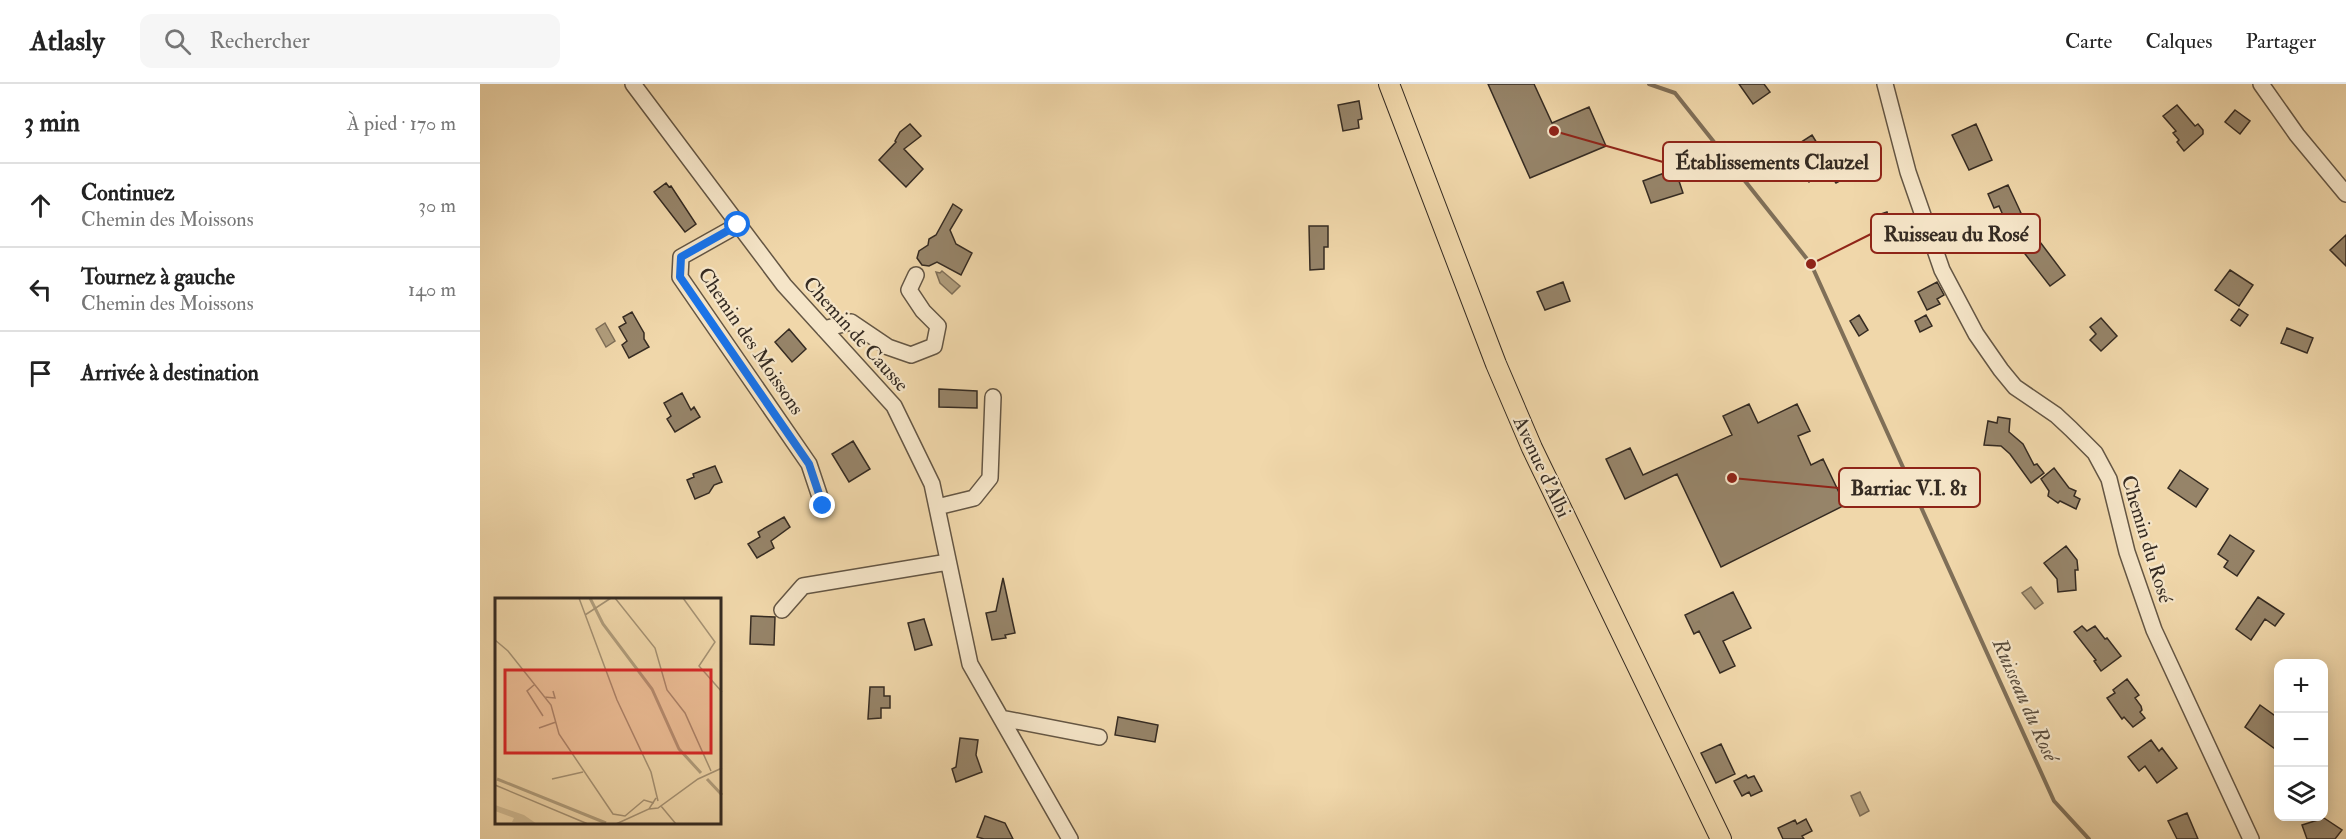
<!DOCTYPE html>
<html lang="fr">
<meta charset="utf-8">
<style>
body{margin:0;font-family:"IM FELL Double Pica",serif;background:#f6f6f6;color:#222}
.controls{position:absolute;right:18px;bottom:18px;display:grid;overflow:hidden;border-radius:12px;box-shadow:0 3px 15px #0003}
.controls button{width:54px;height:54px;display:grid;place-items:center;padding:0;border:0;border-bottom:2px solid #e0e0e0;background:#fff;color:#222;font:30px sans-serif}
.stop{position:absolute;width:18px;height:18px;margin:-14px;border:4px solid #1a73e8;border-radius:50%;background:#fff}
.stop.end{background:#1a73e8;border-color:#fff;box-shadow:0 2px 6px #0008}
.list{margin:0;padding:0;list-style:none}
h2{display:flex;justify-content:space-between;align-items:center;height:78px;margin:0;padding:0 24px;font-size:26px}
h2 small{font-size:20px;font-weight:400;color:#767676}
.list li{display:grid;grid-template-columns:39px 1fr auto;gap:18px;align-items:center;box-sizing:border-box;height:84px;padding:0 24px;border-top:2px solid #e0e0e0}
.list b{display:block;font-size:22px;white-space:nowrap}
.list p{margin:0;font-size:20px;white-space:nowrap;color:#767676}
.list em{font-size:20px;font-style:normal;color:#767676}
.icon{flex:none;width:33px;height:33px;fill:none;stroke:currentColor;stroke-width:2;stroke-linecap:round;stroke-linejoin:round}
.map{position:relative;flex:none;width:1866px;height:755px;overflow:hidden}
header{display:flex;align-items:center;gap:36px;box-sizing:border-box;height:84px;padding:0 30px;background:#fff;border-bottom:2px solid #e0e0e0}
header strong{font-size:28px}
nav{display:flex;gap:33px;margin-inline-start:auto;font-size:21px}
.search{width:420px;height:54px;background:#f6f6f6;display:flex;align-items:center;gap:15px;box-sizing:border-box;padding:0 21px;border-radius:12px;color:#767676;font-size:22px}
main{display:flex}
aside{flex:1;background:#fff}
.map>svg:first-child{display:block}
</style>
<header>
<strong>Atlasly</strong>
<div class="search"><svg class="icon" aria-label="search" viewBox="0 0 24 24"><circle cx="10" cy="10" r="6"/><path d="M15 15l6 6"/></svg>Rechercher</div>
<nav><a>Carte</a><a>Calques</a><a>Partager</a></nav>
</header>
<main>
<aside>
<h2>3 min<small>À pied · 170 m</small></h2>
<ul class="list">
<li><svg class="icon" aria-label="ahead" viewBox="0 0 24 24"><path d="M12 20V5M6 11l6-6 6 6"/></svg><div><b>Continuez</b><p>Chemin des Moissons</p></div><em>30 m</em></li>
<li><svg class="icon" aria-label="left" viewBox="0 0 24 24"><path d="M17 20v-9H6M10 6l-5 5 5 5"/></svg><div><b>Tournez à gauche</b><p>Chemin des Moissons</p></div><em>140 m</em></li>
<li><svg class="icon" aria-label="arrive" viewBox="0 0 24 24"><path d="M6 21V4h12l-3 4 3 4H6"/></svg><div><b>Arrivée à destination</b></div></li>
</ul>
</aside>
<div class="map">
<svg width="1866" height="755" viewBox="0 0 1866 755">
<rect width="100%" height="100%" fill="#f0d7aa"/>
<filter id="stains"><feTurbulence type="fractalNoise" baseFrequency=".00333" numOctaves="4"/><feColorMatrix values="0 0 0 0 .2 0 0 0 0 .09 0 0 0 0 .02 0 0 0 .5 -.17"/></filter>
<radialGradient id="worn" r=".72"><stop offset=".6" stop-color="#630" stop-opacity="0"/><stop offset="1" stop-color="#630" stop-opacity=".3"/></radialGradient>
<path fill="#b09d7c" stroke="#7f6f58" stroke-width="1.5" d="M462,187L480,202L472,210L460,199L456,188L460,189Z
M125,239L135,257L126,263L116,245Z
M1551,503L1563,519L1555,525L1542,509Z
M1380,708L1389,727L1380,732L1371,712Z"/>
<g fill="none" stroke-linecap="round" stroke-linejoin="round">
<path stroke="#7f6f58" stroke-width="4" d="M1169,0L1195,9L1331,180L1574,717L1609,755"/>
</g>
<path fill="#968469" stroke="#352b22" stroke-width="1.5" d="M1008,0H1054L1072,39L1109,23L1126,62L1050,94Z
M1259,0H1284L1290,8L1273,20Z
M879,17L882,35L878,36L879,44L863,47L858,21Z
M1697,21L1715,42L1718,40L1723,46V50L1704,67L1697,58L1699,56L1693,49L1696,47L1683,32Z
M1755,26L1770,37L1760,50L1745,38Z
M430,40L441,52L424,65L443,85L426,103L399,76L416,58L415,57L420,48Z
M1496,40L1512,76L1489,86L1472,51Z
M1332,51L1351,82L1360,77L1369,92L1356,99L1351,92L1347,95L1343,89L1329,98L1324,88L1327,86L1312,64Z
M1195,85L1203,109L1171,119L1163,97Z
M186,99L189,103L191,102L216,140L205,148L174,108Z
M1528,101L1541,129L1525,136L1519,122L1514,124L1508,110Z
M473,120L482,126L470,146L476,160L492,169L481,191L457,178L449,182L442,181L437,174L439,167L448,161L449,155L456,151Z
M1407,128L1410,137L1417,134L1427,159L1408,166L1395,132Z
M829,142H848V163H844V185L830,186Z
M1866,151V182L1850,166Z
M1557,154L1585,191L1570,202L1542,166Z
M1750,186L1773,201L1759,222L1735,206Z
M1083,198L1090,217L1065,226L1057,208Z
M1457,198L1464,211L1457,215L1460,220L1447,226L1438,208Z
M1759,225L1768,231L1760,242L1751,236Z
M152,228L164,249V255L169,263L149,274L142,261L147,257L139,243L146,239L143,233Z
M1379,231L1388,246L1379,252L1370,237Z
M1446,231L1452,242L1440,248L1435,237Z
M1621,234L1637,252L1621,267L1610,256L1616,250L1610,243Z
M1807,244L1833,254L1827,269L1801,259Z
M309,245L326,265L312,278L295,258Z
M459,305L497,307V324L459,323Z
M202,309L211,326L214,323L220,333L195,348L187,335L191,332L184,319Z
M1269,320L1278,339L1317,320L1330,347L1318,352L1331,381L1343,375L1365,421L1241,483L1197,390L1145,415L1126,375L1150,364L1163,391L1252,351L1243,332Z
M1518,333L1530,335L1529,348L1543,360L1554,381L1557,380L1564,389L1551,399L1530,370L1521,362L1504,361L1508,337L1517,339Z
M373,357L390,385L369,398L352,370Z
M235,382L242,398L234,401L229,409L215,415L207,396L214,393L213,390Z
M1574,384L1589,404L1596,407L1594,412L1600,415L1596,425L1580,417L1578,419L1568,412L1569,407L1561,395Z
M1700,386L1728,405L1716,423L1688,404Z
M304,433L310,443L291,457L294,464L277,474L268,460L280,453L278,448Z
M1750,451L1774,467L1757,492L1744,483L1748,477L1738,470Z
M1586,462L1597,476L1598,486H1595L1596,506L1578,508L1577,495L1564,479Z
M523,494L535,549L525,551L526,554L512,556L506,529L516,527Z
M1253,508L1271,544L1243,557L1255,582L1240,589L1219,547L1214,550L1205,531Z
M1778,513L1804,530L1795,542L1785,535L1771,556L1756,545Z
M271,532L295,533L294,561L270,560Z
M444,535L452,561L435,566L428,539Z
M1602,542L1607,547L1615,542L1625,555L1627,554L1641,572L1621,587L1614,577L1616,576L1594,548Z
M1647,595L1659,611L1655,614L1661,622L1662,626L1660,628L1665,634L1653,643L1644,633L1642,635L1627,614L1635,609L1633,606Z
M390,603H404V612H410V624H401V634L388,635Z
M1780,621L1798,634V667L1765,643Z
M638,633L678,641L675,658L635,651Z
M480,654L498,656L496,671L502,688L476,698L472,685L476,683Z
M1671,656L1679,667L1682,664L1697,684L1677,699L1665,682L1659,687L1648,673Z
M1241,660L1255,690L1236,699L1221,669Z
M1266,691L1268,694L1274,692L1282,707L1271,712L1269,708L1262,712L1254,697Z
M1707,729L1718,755H1697L1688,737Z
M505,732L525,739L533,755H504L497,753Z
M1844,734L1862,746L1855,755H1827L1822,741Z
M1326,735L1332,747L1322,752L1324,755H1303L1298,744L1315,736L1317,740Z"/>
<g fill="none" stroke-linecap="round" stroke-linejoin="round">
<g stroke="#645644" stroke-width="18">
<path id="minor" d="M153,0L304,201L414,322L452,400L490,580L590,755
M1405,0L1428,88L1462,186L1496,250L1521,286L1535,303L1576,331L1591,345L1615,369L1629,395L1647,468L1674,546L1771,755
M1781,0L1817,51L1866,110
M258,141L201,173L200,193L329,380L343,422
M344,245L371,238L408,263L431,271L454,262L458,242L443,227L429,206L436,191
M457,423L494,414L510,394L513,313
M302,526L323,502L468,478
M521,634L619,653"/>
</g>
<g stroke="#352b22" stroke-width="22">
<path id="major" d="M909,0L1016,280L1052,364L1241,755"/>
</g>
<use href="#minor" stroke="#f5e5c8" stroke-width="15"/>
<use href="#major" stroke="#f0d7aa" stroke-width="20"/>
</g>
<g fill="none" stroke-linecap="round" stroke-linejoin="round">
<path stroke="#1a73e8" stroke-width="8" d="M258,141L201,173L200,193L329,380L343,422"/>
</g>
<g text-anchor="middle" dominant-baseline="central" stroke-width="4.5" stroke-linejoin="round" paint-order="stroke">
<g font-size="20" fill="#352b22" stroke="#f5e5c8">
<text transform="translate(376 250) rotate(48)">Chemin de Causse</text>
<text transform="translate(271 257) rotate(56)">Chemin des Moissons</text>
<text transform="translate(1062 383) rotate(65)">Avenue d'Albi</text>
<text transform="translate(1667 455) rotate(73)">Chemin du Rosé</text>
</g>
<g font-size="21" font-style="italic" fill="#5a4d3d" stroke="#f5e5c8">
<text transform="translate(1545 616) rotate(66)">Ruisseau du Rosé</text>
</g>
</g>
<g transform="translate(15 514)">
<rect width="226" height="226" fill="#f0d7aa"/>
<path d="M0,207L29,217L42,226L17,224L19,220L0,213Z" fill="#d0ba93"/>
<path fill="none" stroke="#b09d7c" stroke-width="3" d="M95,0L108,26L157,91L184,151L206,175M2,181L111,225M212,181L227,197"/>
<path fill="none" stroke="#a59274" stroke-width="1.5" d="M84,0L122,102L156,174L163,203M120,0L160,50L172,92L190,115L216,173M188,0L220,44L204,68L227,94M90,17L116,0M0,42L13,53L56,107L64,136L118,216L130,218L149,202L159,205M39,87L32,93L48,118M49,99L60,100L58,93M44,130L61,124M57,181L88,174M0,187L93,226M166,208L181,226M154,211L163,210L203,181L227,170M121,226L154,211L161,200"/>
<path fill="#d62828" fill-opacity="0.15" stroke="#d62828" stroke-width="3" d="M10,72H216V155H10Z"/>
<rect width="226" height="226" fill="none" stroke="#352b22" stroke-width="3"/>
</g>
<path fill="none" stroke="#8f2418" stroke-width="2" d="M1074 47L1183 78M1331 180L1391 150M1252 394L1359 404"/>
<g fill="#8f2418" stroke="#f5e5c8" stroke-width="2">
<circle cx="1074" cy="47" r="6"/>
<circle cx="1331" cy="180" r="6"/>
<circle cx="1252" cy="394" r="6"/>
</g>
<g fill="#f5e5c8" stroke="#8f2418" stroke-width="2">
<rect x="1183" y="58" width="218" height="39" rx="6"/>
<rect x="1391" y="130" width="169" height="39" rx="6"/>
<rect x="1359" y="384" width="141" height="39" rx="6"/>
</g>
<g font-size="21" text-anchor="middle" font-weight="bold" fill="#352b22">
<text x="1292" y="85">Établissements Clauzel</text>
<text x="1476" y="157">Ruisseau du Rosé</text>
<text x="1429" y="411">Barriac V.I. 81</text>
</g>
<rect width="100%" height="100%" filter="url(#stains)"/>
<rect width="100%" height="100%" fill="url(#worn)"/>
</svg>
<div class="controls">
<button>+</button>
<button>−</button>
<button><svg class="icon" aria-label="layers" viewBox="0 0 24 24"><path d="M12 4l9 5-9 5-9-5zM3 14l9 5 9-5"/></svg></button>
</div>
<div class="stop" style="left:258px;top:141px"></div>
<div class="stop end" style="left:343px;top:422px"></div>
</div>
</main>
